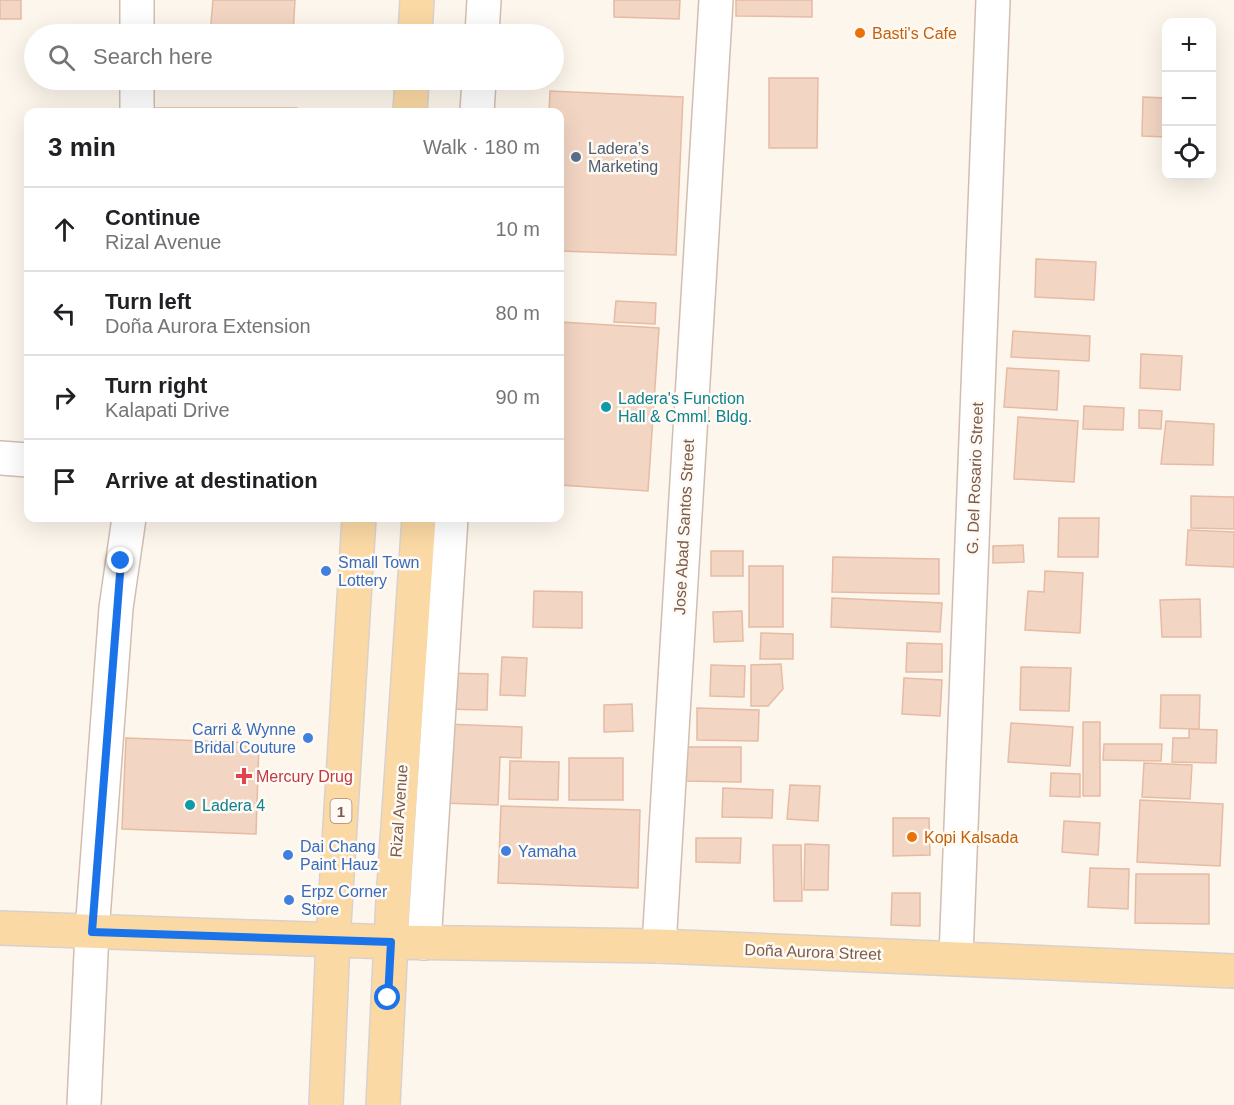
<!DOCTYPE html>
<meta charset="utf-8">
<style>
body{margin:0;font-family:Helvetica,sans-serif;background:#f2f2f2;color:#202124}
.controls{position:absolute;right:18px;top:18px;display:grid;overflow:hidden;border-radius:12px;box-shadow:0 6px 24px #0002}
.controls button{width:54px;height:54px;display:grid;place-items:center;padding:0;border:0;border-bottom:2px solid #e0e0e0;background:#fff;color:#202124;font:30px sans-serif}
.stop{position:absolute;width:18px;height:18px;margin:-14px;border:4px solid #1a73e8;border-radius:50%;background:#fff}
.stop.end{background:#1a73e8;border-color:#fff;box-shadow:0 2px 6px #0008}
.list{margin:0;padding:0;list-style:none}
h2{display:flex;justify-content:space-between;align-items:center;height:78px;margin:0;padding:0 24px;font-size:26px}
h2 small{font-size:20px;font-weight:400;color:#757577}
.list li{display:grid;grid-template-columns:39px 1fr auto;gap:18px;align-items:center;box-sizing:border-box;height:84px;padding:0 24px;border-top:2px solid #e0e0e0}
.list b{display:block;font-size:22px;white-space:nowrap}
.list p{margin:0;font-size:20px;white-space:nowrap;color:#757577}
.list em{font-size:20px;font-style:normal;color:#757577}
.icon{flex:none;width:33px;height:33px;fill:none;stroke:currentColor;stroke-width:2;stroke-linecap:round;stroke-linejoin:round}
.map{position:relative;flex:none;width:1234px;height:1105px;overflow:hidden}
.search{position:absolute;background:#fff;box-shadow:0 6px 24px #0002;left:24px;top:24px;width:540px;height:66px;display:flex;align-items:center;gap:15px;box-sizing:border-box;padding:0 21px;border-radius:33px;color:#757577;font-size:22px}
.panel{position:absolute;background:#fff;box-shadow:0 6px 24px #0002;left:24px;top:108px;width:540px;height:414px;border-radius:12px}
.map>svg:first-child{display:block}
</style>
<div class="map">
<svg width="1234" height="1105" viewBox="0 0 1234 1105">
<rect width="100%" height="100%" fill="#fdf6ec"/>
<path fill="#f3d5c3" stroke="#e6bba3" stroke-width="1.5" d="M0,0H21V19H0Z
M213,0H295L293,34H210Z
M614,0H680L679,19L614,17Z
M736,0H812V17L736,16Z
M769,78H818L817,148H769Z
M550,91L683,97L676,255L560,251V112H549Z
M1143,97L1166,98V137L1142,136Z
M149,108H297V112H149Z
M1036,259L1096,262L1094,300L1035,297Z
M616,301L656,303L655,324L614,322Z
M560,322L659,328L648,491L560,485Z
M1013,331L1090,336L1089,361L1011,357Z
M1141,354L1182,356L1180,390L1140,388Z
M1007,368L1059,371L1057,410L1004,407Z
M1084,406L1124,408L1123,430L1083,429Z
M1139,410L1162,411L1161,429L1139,428Z
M1018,417L1078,421L1074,482L1014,479Z
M1166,421L1214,424L1213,465L1161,464Z
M1191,496L1234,497V529L1191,528Z
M1059,518H1099L1098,557H1058Z
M1188,530L1234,532V567L1186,565Z
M1023,545L1024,562L993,563V546Z
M711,551H743V576H711Z
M833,557L939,559V594L832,592Z
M749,566H783V627H749Z
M1045,571L1083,573L1080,633L1025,630L1028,591L1044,592Z
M534,591L582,592V628L533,627Z
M832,598L942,603L940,632L831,627Z
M1200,599L1201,637H1162L1160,600Z
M742,611L743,641L714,642L713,612Z
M761,633L793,634V659H760Z
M907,643L942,644V672H906Z
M502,657L527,658L525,696L500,695Z
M781,664L783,689L768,706H751V665Z
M711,665L745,666L744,697L710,696Z
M1021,667L1071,668L1069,711L1020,710Z
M442,673L488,674L487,710L442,709Z
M904,678L942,680L940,716L902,714Z
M1161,695H1200L1199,729L1160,728Z
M632,704L633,731L604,732V705Z
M697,708L759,710L758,741L697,740Z
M1083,722H1100V796H1083Z
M1011,723L1073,727L1070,766L1008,762Z
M445,724L522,727L521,758L500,757L498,805L443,803Z
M1189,729L1217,730L1216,763L1172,762L1173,738H1189Z
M126,738L259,743L256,834L122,829Z
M1104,744H1162L1161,761L1103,760Z
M685,747H741V782L685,781Z
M569,758H623V800H569Z
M510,761L559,762L558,800L509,799Z
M1144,763L1192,765L1190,799L1142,797Z
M1051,773L1080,774V797L1050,796Z
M790,785L820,786L818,821L787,819Z
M723,788L773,790L772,818L722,817Z
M1140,800L1223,804L1220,866L1137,862Z
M501,806L640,810L638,888L498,883Z
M893,818H929L930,855L893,856Z
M1064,821L1100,823L1098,855L1062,852Z
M696,838H741L740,863L696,862Z
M805,844L829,845L828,890H804Z
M773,845H801L802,901H774Z
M1090,868L1129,869L1128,909L1088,907Z
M1136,874H1209V924L1135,923Z
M892,893H920V926L891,925Z"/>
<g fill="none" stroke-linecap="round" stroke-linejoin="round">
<g stroke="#d1beb0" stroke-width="36">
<path id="minor" d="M137,34V0
M482,34L484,0
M137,112V80
M477,112L479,80
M0,458L28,460
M424,943L451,518
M659,946L716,0
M956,957L993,0
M84,1105L92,932L116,608L129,518"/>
</g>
<g stroke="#dad1cd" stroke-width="36">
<path id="major" d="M415,34L417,0
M410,112L412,80
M0,928L391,942L659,946L1234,971
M326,1105L333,940L359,518
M383,1105L393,900L419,518"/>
</g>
<use href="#minor" stroke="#fff" stroke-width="33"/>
<use href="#major" stroke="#fbd9a5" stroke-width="33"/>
</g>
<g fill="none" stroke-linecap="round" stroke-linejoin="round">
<path stroke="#1a73e8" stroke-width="8" d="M121,561L92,932L391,942L388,998"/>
</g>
<g fill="#e8710a" stroke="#fffaf3" stroke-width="2">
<circle cx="860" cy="33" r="6"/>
<circle cx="912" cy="837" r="6"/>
</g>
<circle fill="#5c6f8a" stroke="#fffaf3" stroke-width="2" cx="576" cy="157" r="6"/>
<g fill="#0f9aa8" stroke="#fffaf3" stroke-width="2">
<circle cx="606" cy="407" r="6"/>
<circle cx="190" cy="805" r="6"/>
</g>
<g fill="#3f7fe0" stroke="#fffaf3" stroke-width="2">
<circle cx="326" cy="571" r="6"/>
<circle cx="308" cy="738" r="6"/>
<circle cx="506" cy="851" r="6"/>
<circle cx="288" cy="855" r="6"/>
<circle cx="289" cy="900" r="6"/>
</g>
<path fill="#e0444e" stroke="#fffaf3" stroke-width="2" d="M241 767h6v6h6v6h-6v6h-6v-6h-6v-6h6z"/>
<g text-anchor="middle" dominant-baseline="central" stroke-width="5" stroke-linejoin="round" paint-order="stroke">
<rect fill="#fffaf3" stroke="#a28b7f" stroke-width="1.5" x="330.5" y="799" width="21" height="24" rx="4.5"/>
<g font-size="15" font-weight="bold" fill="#7a5c4d">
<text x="341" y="811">1</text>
</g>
<g font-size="16" fill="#c56008" stroke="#fffaf3" text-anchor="start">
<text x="872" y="33">Basti's Cafe</text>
<text x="924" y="837">Kopi Kalsada</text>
</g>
<g font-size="16" fill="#4e5e75" stroke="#fffaf3" text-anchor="start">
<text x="588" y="148">Ladera’s<tspan x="588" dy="18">Marketing</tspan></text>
</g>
<g font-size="16" fill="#0d838f" stroke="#fffaf3" text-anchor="start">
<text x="618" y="398">Ladera's Function<tspan x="618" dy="18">Hall &amp; Cmml. Bldg.</tspan></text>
<text x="202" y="805">Ladera 4</text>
</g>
<g font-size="16" fill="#7a5c4d" stroke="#fffaf3">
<text transform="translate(975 478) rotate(-88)">G. Del Rosario Street</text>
<text transform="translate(684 527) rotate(-87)">Jose Abad Santos Street</text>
<text transform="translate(399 811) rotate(-86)">Rizal Avenue</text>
<text transform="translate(813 952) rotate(2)">Doña Aurora Street</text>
</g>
<g font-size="16" fill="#366cbe" stroke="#fffaf3" text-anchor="start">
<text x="338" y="562">Small Town<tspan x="338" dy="18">Lottery</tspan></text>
<text x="296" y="729" text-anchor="end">Carri &amp; Wynne<tspan x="296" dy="18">Bridal Couture</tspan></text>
<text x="300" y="846">Dai Chang<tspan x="300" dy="18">Paint Hauz</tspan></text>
<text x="518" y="851">Yamaha</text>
<text x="301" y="891">Erpz Corner<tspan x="301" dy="18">Store</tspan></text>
</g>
<g font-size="16" fill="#be3a42" stroke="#fffaf3" text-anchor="start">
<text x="256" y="776">Mercury Drug</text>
</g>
</g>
</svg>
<div class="controls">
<button>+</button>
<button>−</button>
<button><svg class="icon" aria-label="locate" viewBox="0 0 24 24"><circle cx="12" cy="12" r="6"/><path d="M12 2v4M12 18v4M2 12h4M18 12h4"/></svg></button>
</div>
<div class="stop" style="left:388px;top:998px"></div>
<div class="stop end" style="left:121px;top:561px"></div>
<div class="search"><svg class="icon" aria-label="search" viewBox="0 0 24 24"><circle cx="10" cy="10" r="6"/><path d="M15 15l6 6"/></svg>Search here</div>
<section class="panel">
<h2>3 min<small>Walk · 180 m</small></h2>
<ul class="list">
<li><svg class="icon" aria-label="ahead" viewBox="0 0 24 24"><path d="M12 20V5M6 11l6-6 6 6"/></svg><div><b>Continue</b><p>Rizal Avenue</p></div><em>10 m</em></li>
<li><svg class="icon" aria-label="left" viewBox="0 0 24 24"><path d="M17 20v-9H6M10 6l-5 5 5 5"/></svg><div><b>Turn left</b><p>Doña Aurora Extension</p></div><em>80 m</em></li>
<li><svg class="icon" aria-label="right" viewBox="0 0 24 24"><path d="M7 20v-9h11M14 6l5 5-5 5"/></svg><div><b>Turn right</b><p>Kalapati Drive</p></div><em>90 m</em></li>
<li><svg class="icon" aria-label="arrive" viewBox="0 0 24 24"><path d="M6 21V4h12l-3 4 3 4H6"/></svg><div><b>Arrive at destination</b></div></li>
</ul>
</section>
</div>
